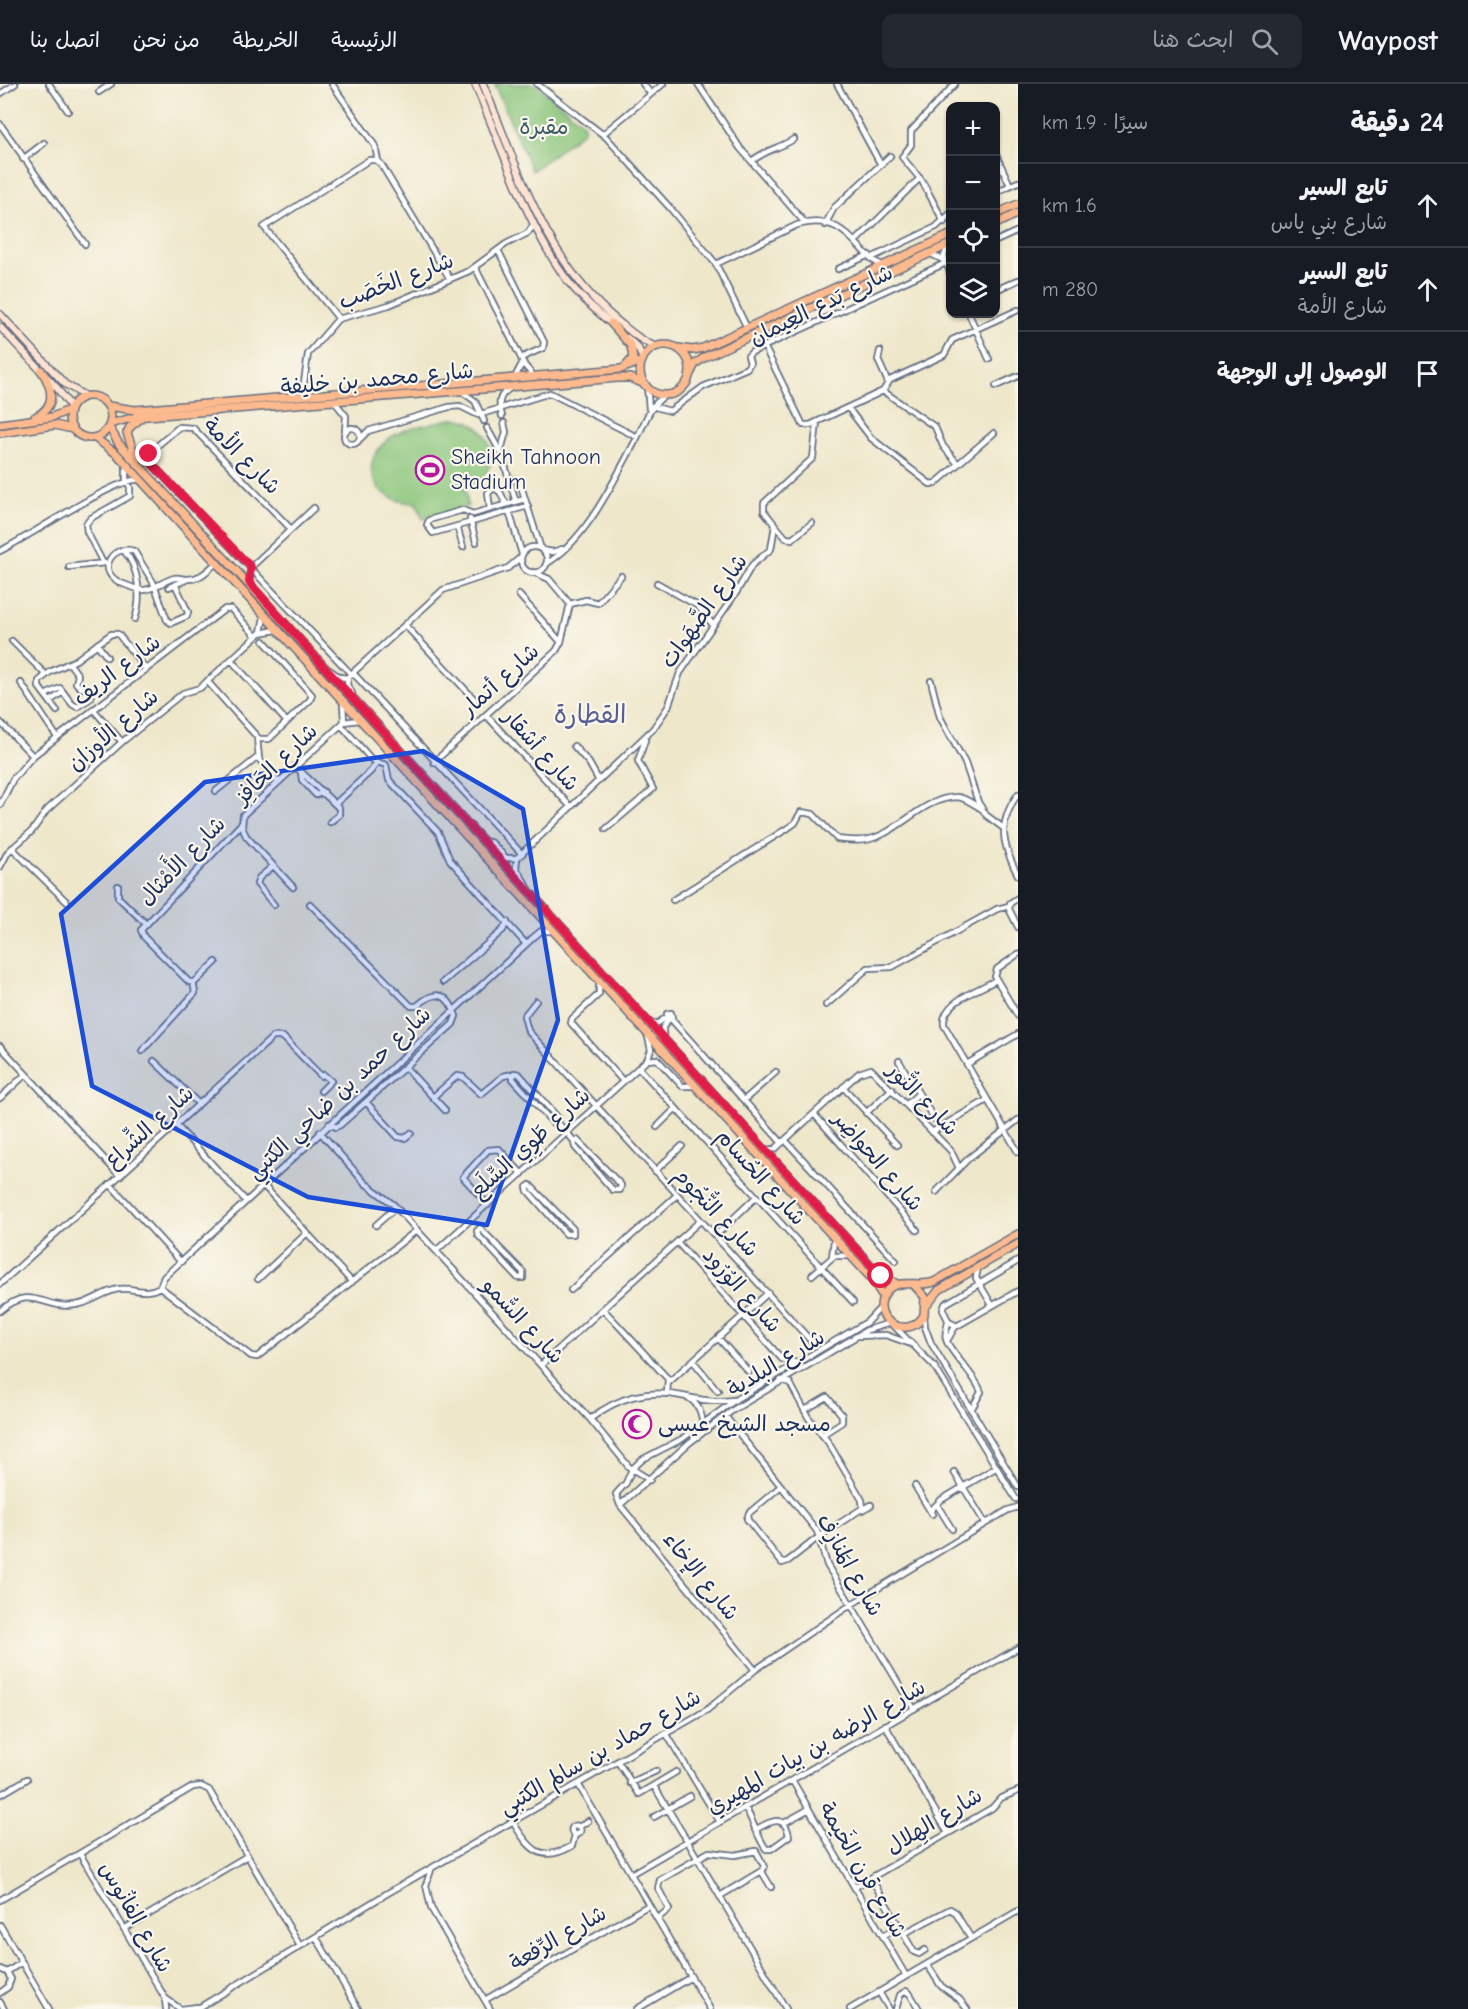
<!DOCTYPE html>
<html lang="ar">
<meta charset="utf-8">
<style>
body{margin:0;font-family:"Comic Neue","Playpen Sans Arabic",sans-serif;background:#242831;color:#f1f3f6;direction:rtl}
.controls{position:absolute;right:18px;top:18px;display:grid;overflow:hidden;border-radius:12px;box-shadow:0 2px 4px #0004}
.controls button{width:54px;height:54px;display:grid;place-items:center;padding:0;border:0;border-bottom:2px solid #363941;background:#171b24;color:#f1f3f6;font:30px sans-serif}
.stop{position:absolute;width:18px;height:18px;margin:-14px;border:4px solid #e11d48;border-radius:50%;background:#fff}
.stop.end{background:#e11d48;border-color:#fff;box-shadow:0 2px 6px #0008}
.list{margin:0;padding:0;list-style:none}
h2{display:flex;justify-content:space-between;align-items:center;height:78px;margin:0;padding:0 24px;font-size:26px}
h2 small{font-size:20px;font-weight:400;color:#9ea1a6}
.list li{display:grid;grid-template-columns:39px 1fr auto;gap:18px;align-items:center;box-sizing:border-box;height:84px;padding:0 24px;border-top:2px solid #363941}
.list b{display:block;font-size:22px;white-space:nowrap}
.list p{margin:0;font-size:20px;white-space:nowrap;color:#9ea1a6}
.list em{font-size:20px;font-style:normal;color:#9ea1a6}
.icon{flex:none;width:33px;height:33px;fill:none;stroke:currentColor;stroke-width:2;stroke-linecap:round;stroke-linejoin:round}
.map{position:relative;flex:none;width:1018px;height:1925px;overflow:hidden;direction:ltr}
header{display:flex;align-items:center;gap:36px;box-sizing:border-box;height:84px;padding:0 30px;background:#171b24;border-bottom:2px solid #363941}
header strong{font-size:28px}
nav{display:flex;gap:33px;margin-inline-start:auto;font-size:21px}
.search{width:420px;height:54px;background:#242831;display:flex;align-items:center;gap:15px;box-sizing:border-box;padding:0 21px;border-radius:12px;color:#9ea1a6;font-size:22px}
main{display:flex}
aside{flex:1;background:#171b24}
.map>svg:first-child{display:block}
</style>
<header>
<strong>Waypost</strong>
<div class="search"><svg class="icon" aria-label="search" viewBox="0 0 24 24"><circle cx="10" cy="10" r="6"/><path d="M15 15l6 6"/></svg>ابحث هنا</div>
<nav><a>الرئيسية</a><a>الخريطة</a><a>من نحن</a><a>اتصل بنا</a></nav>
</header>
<main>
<aside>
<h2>24 دقيقة<small>سيرًا · 1.9 km</small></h2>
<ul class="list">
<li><svg class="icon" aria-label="ahead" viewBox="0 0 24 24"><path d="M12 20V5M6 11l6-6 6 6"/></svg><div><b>تابع السير</b><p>شارع بني ياس</p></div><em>1.6 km</em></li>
<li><svg class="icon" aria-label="ahead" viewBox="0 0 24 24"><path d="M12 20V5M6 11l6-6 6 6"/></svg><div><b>تابع السير</b><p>شارع الأمة</p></div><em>280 m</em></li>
<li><svg class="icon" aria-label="arrive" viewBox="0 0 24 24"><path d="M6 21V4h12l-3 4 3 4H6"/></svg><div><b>الوصول إلى الوجهة</b></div></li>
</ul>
</aside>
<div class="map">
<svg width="1018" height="1925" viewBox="0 0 1018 1925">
<rect width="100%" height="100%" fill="#fbf7ec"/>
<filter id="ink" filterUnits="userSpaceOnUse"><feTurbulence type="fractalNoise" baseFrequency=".0167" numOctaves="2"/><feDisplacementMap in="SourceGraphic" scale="12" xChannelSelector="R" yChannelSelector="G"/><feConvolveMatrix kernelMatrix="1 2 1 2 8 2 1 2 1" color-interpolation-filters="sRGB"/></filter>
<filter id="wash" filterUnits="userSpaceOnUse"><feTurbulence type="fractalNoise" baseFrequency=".008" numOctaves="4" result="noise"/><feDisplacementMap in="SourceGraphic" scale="24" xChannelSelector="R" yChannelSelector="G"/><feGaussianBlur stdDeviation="1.35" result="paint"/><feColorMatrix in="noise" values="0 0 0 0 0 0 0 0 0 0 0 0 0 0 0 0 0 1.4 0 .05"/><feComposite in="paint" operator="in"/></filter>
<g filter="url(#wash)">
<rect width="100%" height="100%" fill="#eee7ca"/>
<path fill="#8ac57a" stroke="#527a6c" stroke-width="1.5" d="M494,0H536L584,40V47L532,87Z
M451,335C484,331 507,375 478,397C475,400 469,401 465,403L468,422L423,435L416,419C379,420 355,385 385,358C400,343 431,340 451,335Z"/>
</g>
<g filter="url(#ink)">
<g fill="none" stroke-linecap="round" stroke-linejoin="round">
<g stroke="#656f84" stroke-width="8">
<path id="minor" d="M49,0L68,27
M332,0L375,62L378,77
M537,0L606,53L671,125L716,180L747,244
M643,0L651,10
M698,0L740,64L805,139
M837,0L881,81
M99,8L111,0
M0,10L15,0
M0,40L85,160
M603,50L663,0
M996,71L1010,101
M23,75L44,59
M752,77C765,66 780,64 794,55
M996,108L1018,98
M944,138L922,97L902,73L911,61V47L955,0
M825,141L834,124L890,72
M856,157L920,94
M996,157L1018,147
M949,161L944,172L950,189
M498,166L544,258L543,264L521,274
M931,170L945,177
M871,174L936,143L950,130
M716,180L797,141C851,126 858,177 884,181
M475,183L525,282L533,291
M838,185L869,171
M996,206L1018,196
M969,230L989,275
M339,235L264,143L369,76H376L381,80L450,195
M750,253L759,256L764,262L803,341H810L883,307
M880,267L878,276L888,298
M515,293L523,278
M304,299L308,270L338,235L389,221L469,187L506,160L528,149L534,140
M647,302L649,325
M996,302L1018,292
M461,307L475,317L484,337
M883,307L890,296L944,271L952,256L1018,226
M883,307L935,343L943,362L958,380
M334,317L346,332L345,348
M652,322L670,327L703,303L747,284L750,279L748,272L752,268L950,177
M848,324L871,354L930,400L936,399L994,349
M502,332C498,319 498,311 511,304
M487,344L501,369L516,418
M344 352a8 8 0 1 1 16 0a8 8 0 1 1-16 0Z
M360,355L368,347L449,323L460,322L478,331L550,309L637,353
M501,366L506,348L504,339
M510,397L515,395L520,399L541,465
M525,415L473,430L463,426L429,436L427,441L433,449L528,422
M490,425L488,409L494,404L500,408L506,420
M509,427L522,470
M470,435L476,458
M775,441L786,454L792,455L812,439
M457,442L463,463
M291,445L193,344L179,343L150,368V378L351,590
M521 476a13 13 0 1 1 26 0a13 13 0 1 1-26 0Z
M542,466L553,468L562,465
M0,467C25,455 119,392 139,396
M124,467C139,483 142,514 135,535
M103,479L87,448L86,440L91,434L130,412V403L126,396V381
M546,480C587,456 614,396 636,356C645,339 649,321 666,311
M69,483L105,479
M249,498L251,483L314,424
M657,499L698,522L713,541
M175,500L188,528L187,532L171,539L167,536L155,503L153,498L134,467C112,459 92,490 126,501C132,503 138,506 144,506C155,505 163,497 174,494C179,493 183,495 188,495C200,495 207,487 215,480
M169,503L186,496
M519,511L561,558
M570,520L586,516L598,519L621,492
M405,541L475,616
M261,548L264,533
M12,557L46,591
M97,560L107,573
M231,576L287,638
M328,585L340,593L347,594L443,506L508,484L521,473
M353,589L522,770
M348,593L347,601L352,609
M207,597L259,655H269L310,616L312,611L264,557
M931,597L940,633L965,679L978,718L986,731L1002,743
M21,599L57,653
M45,611L60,604L72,620L77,623L91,614L89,604H81L76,599L78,591L70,580
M50,617L63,608
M343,620L344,638
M93,625L122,658
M57,627L39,603V597L50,588L76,576L111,550H118L146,585
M486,631L571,723
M0,638L33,672
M341,641L372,676L386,681L389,696L438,748L450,776L526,860
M257,653L259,675L277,697
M574,662L589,679L599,697
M434,678L556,567L561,558L570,520L549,495L533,488
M295,682L339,724V731L330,738
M301,689L302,696L316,711L324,708
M216,707L258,673
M1018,710C997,739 1002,761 1018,791
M335,720L371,687L377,678
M0,721L13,695L33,672L225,525H231L256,552
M606,745L653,705L638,677L645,656
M484,757L492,759L506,774H517
M12,764L67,818
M273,782L259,794L257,800L274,821
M0,783L8,768L32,747L47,726L122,658L183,609L200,604L260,549L276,546
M118,802V813L145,839
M293,803L246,752L242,743L243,731L344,638L359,636
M529,805L516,784L517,774L653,645L668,623L680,589L736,509L752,481L771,465L775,441L764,427V419L813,374L817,338
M1018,814L1010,819L1009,825L1018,843
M673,816L788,744L795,739L801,728L813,730L837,755C847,756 860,758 870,755C901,747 922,714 957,713C965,713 974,721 982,725
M310,820L411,922H417C435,906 447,907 456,932L453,940L340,1041L336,1043L329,1040
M1018,870L997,885L995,893L1018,932
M216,878L195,898H189L144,853L141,846L242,739
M996,896C979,906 941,918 944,941L1018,1068
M443,898L503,846L507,838
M599,898V910L572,935L571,939L623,997
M536,917L524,932L528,947L811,1257
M826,921L868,884L892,883L997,825L1009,822
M671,929L672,934L669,935L667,930Z
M671,935L782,1059
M651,940L658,939L667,933
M663,953V943L669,935
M0,962L120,1092
M142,967L195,909L193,898
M647,976L657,975L682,1002H694
M154,977L199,1020
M899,977L934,1035
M967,980L1018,950
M405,983L445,1026
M639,984L853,1218
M514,989L519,990L558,1034V1039H553L513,995Z
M843,1003L897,1061
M321,1007L331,997L324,991
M433,1013L457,992L463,993L481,1010L503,992L513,990
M0,1014L26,990
M744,1016L776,988
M366,1018L398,1053L405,1054L411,1049
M907,1020L918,1010
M866,1029L892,1005
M814,1030L917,1146
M558,1039L575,1058
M176,1041L246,1117
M657,1043L676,1024
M320,1048L365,1099L394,1121L590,1335L629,1383L650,1396
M932,1048L987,1016
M577,1056L621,1101L620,1106H613L575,1063L574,1059Z
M785,1056L896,1177
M765,1066L775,1065L859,989L871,985L951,1067L959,1084
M655,1087L682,1062
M110,1100L181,1178
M263,1101L352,1198
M530,1101L573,1145V1150H566L528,1107L527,1103Z
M936,1108L969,1074L1018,1036
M488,1121L463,1093L488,1066L499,1065L522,1090
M376,1141L396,1123
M480,1144L523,1188V1194H518L478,1151L477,1147Z
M417,1146L257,1273L251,1272L160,1203L164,1193L535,852L541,847H551
M715,1152L756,1113
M677,1158L782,1275L797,1279
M436,1167L647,976L651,966L648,953
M832,1173L834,1156
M978,1184L976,1194L992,1221
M812,1191L834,1172H850
M258,1195L307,1149
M0,1200L273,953H283L321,992
M571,1206L677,1111
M603,1225L668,1295L667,1310
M0,1227C33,1199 42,1226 75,1221C90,1220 103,1207 119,1205C135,1203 144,1212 160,1203
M924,1231L925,1243L931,1259L1018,1403
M948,1236C948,1243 944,1249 946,1255C949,1268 975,1290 981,1308L971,1326
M957,1242L949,1238L943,1226L945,1220L1018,1177
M895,1243L934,1282L1016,1415
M858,1252L886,1251L911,1260
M719,1255L749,1288
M948,1255L955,1243L1018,1207
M693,1277L718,1307
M541,1281L700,1137
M781,1296L790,1299L808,1333L828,1358L862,1416L863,1424L820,1452L788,1477L782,1479L747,1435L749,1429L781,1402
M669,1298L768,1209
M690,1315C702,1323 702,1335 704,1347
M805,1326L827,1313L842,1331V1338L822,1351
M725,1332L817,1447L827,1481L914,1625
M590,1335C618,1313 647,1305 682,1312C699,1316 716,1319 733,1316
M954,1388L985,1439
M915,1402L932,1430
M620,1421L689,1359L733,1326L867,1246L890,1239
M937,1421L952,1445
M862,1426L871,1421
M930,1427L941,1416L997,1383
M755,1586L620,1421L616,1410L626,1399L632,1385L643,1375L682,1355L738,1314L867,1238L881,1223
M885,1641L948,1749
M666,1649L720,1738
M618,1678L639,1710L676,1688
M792,1696L906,1892
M630,1699L656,1687
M578,1700L710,1925
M654,1702L683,1750
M0,1711L27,1695
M745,1723C753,1737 757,1752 766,1765H771L789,1752C785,1729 770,1737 755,1746
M654,1733L690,1712
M513,1738C529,1765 541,1780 572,1762L575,1751
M784,1739L809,1725
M571.5 1746a4.5 4.5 0 1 1 9 0a4.5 4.5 0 1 1-9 0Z
M579,1743L588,1737
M685,1753L786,1925
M80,1770L165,1914L166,1925
M431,1786L426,1801L431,1824L490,1925
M762,1788L771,1803
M631,1790L1018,1564
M871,1794L914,1868L919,1870L925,1866
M855,1803L992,1724L1001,1714L1018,1707
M0,1816L193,1703L201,1702L209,1706L300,1862
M657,1835L669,1825L658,1804L660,1796L709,1768L735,1771L756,1767L764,1782L763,1786L720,1812
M0,1841L49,1925
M124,1845L247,1772
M903,1850L950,1825L955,1828L971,1854
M883,1852L899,1842
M316,1853L358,1925
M927,1880L941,1902L959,1915L967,1925
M0,1885L7,1888L11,1895L8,1903L0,1909
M7,1888L22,1878
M879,1908L889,1925
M165,1914L179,1924
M485,1916L649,1821
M0,1918L4,1925
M181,1925L198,1923
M197,1925L386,1810L707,1626L755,1586L852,1520L1008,1426L1018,1423
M637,1925L691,1893
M850,1925L1018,1827
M896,1925L900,1911L906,1907L910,1910L919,1925"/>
</g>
<g stroke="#656f84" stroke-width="9">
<path id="secondary" d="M475,0C501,61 528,144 567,196C580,213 596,227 613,241
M483,0C518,83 544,174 614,234C628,245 639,256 656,263
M0,230L65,300L85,312
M0,243L57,304L71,323
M627,254L638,264L643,275"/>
</g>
<g stroke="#656f84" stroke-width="10">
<path id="primary" d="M109,343L119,360C374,634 624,914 878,1189L897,1200
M95,354L117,370L873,1196L883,1213
M914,1201L925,1213L924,1231C908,1259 867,1234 886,1208C897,1193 918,1204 934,1198L1018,1150
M927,1221L939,1206L1018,1160"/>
</g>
<g stroke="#656f84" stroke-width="10">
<path id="trunk" d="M996,130L1018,120
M996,140L1018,129
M611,239L631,262L633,274L626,282
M640 286a25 25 0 1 1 50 0a25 25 0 1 1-50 0Z
M678,264L693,266L703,264L950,151
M690,290L695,280L705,273L950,160
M69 333a21 21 0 1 1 42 0a21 21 0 1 1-42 0Z
M108,322L135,326L621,285L642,277
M35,333C57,323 53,304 41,286
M0,340L52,333L69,326
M110,340L135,333L618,294H630L645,300
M0,349L55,341L72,345
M138,380L127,349L130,343L140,335"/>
</g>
<use href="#minor" stroke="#fff" stroke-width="4.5"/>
<use href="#secondary" stroke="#fee3d2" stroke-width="6"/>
<use href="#primary" stroke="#fcba8e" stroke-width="7"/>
<use href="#trunk" stroke="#fcba8e" stroke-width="7"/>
</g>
</g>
<g fill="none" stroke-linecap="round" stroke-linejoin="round" filter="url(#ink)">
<path stroke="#e11d48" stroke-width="8" d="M149,370L152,380L251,483L249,498L326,585L881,1192"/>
</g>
<path fill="#1d4ed8" fill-opacity="0.2" stroke="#1d4ed8" stroke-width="4.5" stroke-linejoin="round" d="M423,667L523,725L558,936L487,1141L308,1113L92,1002L61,830L205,698Z"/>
<defs>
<g id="stadium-ring" transform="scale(1.5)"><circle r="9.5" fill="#fbf7ec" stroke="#b5179e" stroke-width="1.5"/><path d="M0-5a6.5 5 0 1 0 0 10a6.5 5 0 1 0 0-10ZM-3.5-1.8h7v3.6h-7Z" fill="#b5179e"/></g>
<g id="mosque-ring" transform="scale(1.5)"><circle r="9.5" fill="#fbf7ec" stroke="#b5179e" stroke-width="1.5"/><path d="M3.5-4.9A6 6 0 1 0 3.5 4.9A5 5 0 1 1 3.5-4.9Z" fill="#b5179e"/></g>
</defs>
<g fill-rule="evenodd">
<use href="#stadium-ring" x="430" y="386"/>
<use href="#mosque-ring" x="637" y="1340"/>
</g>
<g text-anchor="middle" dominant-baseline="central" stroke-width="4.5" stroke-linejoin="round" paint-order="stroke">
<g font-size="22" fill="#3c5c66" stroke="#fbf7ec">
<text x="544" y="43">مقبرة</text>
</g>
<g font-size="22" fill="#1b2f5e" stroke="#fbf7ec">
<text transform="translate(396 197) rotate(-21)">شارع الخَصَب</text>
<text transform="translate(821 221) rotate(-26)">شارع بَدع العِيمان</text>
<text transform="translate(377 295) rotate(-5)">شارع محمد بن خليفة</text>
<text transform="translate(242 372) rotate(45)">شارع الأمة</text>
<text transform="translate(704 527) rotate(-55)">شارع الصَّهَوات</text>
<text transform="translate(117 586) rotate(-37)">شارع الريف</text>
<text transform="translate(500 596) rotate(-42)">شارع أتمار</text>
<text transform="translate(113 646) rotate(-41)">شارع الأوزان</text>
<text transform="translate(541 666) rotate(48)">شارع أشقار</text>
<text transform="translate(276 680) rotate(-44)">شارع الحَافِز</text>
<text transform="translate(182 777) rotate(-46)">شارع الأَمْثال</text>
<text transform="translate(339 1009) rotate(-43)">شارع حمد بن ضاحي الكتبي</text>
<text transform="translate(923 1015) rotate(46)">شارع النُّور</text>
<text transform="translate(149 1043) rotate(-42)">شارع الشِّراع</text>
<text transform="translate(530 1059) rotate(-42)">شارع طَوِي السِّلَع</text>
<text transform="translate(878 1077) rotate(49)">شارع الحواضِر</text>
<text transform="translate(761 1093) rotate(48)">شارع الحُسام</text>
<text transform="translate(716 1128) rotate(47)">شارع النُّجُوم</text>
<text transform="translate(742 1206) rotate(48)">شارع الوُرُود</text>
<text transform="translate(523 1237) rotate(47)">شارع السُّمو</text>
<text transform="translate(776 1279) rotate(-31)">شارع البلدية</text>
<text transform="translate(850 1481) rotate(61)">شارع المَنازِف</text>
<text transform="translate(701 1492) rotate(51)">شارع الإخاء</text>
<text transform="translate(816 1663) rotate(-30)">شارع الرضه بن بيات المهيري</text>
<text transform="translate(600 1668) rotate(-30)">شارع حماد بن سالم الكتبي</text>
<text transform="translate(934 1737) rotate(-31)">شارع الهِلال</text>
<text transform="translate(863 1786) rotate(60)">شارع قرن الخَيمة</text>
<text transform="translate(136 1833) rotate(60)">شارع الفانُوس</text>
<text transform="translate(558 1854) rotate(-30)">شارع الرِّفعة</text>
</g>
<g font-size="22" fill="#1b2f5e" stroke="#fbf7ec" text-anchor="start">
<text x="451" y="373">Sheikh Tahnoon<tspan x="451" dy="25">Stadium</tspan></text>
<text x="658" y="1340">مسجد الشيخ عيسى</text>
</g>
<g font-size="26" fill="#565e92" stroke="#fbf7ec">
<text x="590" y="631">القطارة</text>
</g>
</g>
</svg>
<div class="controls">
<button>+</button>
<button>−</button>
<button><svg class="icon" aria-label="locate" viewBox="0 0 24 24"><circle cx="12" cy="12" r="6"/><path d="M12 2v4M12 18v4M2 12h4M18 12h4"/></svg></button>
<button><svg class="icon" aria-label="layers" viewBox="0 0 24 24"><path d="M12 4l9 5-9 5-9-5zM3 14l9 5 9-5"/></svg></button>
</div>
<div class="stop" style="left:881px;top:1192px"></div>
<div class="stop end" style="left:149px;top:370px"></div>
</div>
</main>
